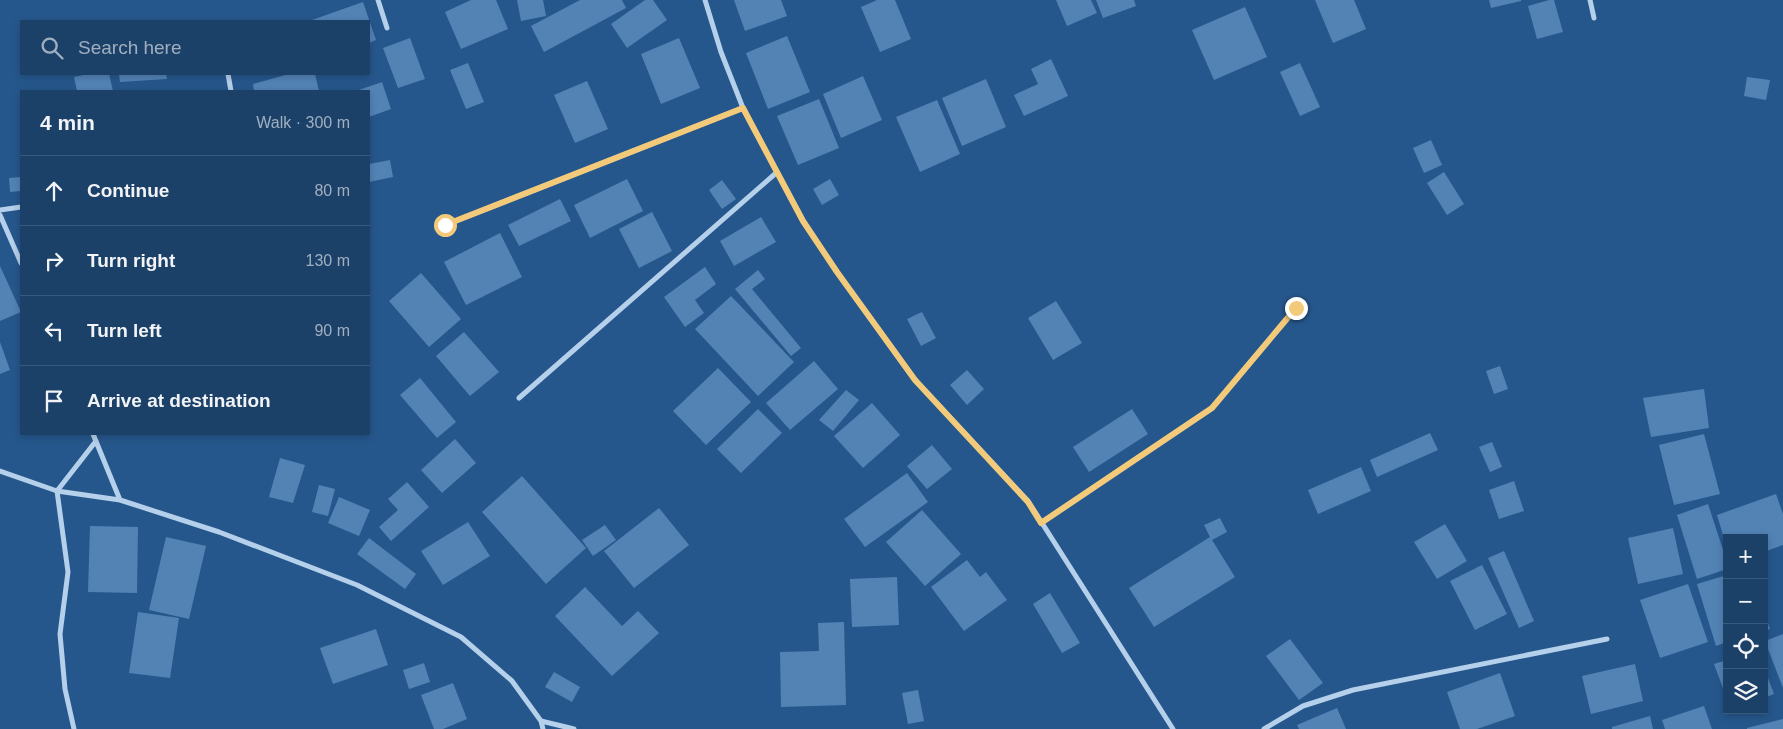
<!DOCTYPE html>
<meta charset="utf-8">
<style>
body{margin:0;font-family:Arial,sans-serif;background:#25486f;color:#f1f3f6}
.controls{position:absolute;right:15px;bottom:15px;display:grid;overflow:hidden;border-radius:0px;box-shadow:0 2px 8px #0003}
.controls button{width:45px;height:45px;display:grid;place-items:center;padding:0;border:0;border-bottom:1px solid #3a5a7d;background:#1c4169;color:#f1f3f6;font:25px sans-serif}
.stop{position:absolute;width:15px;height:15px;margin:-11px;border:4px solid #f3ca7a;border-radius:50%;background:#fff}
.stop.end{background:#f3ca7a;border-color:#fff;box-shadow:0 1px 5px #0008}
.list{margin:0;padding:0;list-style:none}
h2{display:flex;justify-content:space-between;align-items:center;height:65px;margin:0;padding:0 20px;font-size:21px}
h2 small{font-size:16px;font-weight:400;color:#a0afc0}
.list li{display:grid;grid-template-columns:32px 1fr auto;gap:15px;align-items:center;box-sizing:border-box;height:70px;padding:0 20px;border-top:1px solid #3a5a7d}
.list b{display:block;font-size:19px;white-space:nowrap}
.list em{font-size:16px;font-style:normal;color:#a0afc0}
.icon{flex:none;width:28px;height:28px;fill:none;stroke:currentColor;stroke-width:2;stroke-linecap:round;stroke-linejoin:round}
.map{position:relative;flex:none;width:1783px;height:729px;overflow:hidden}
.search{position:absolute;background:#1c4169;box-shadow:0 2px 8px #0003;left:20px;top:20px;width:350px;height:55px;display:flex;align-items:center;gap:12px;box-sizing:border-box;padding:0 18px;border-radius:0px;color:#a0afc0;font-size:19px}
.panel{position:absolute;background:#1c4169;box-shadow:0 2px 8px #0003;left:20px;top:90px;width:350px;height:345px;border-radius:0px}
.map>svg:first-child{display:block}
</style>
<div class="map">
<svg width="1783" height="729" viewBox="0 0 1783 729">
<rect width="100%" height="100%" fill="#26578c"/>
<path fill="#5383b5" d="M471,0H496L508,29L461,49L445,12Z
M517,0H543L546,16L521,21Z
M580,0H622L626,8L544,52L531,26Z
M645,0H653L667,20L627,48L611,24Z
M734,0H781L787,16L745,31Z
M877,0H895L911,39L880,52L861,7Z
M1056,0H1091L1097,13L1067,26Z
M1096,0H1134L1136,6L1103,18Z
M1315,0H1354L1366,29L1333,43Z
M1489,0H1521V1L1491,8Z
M1549,0H1554L1563,32L1537,39L1528,6Z
M363,2L376,40L369,43V21H309Z
M1245,7L1267,57L1214,80L1192,30Z
M787,36L810,92L768,109L746,53Z
M410,38L425,79L398,88L383,48Z
M679,38L700,88L661,104L641,54Z
M1051,59L1068,96L1024,116L1014,95L1038,84L1031,69Z
M468,63L484,102L466,109L450,70Z
M1300,63L1320,107L1300,116L1280,72Z
M88,74H109L113,91H77L74,77Z
M119,74H166L167,79L120,82Z
M289,74H315L319,91H254L253,84Z
M863,76L882,120L841,138L823,94Z
M1747,77L1770,80L1766,100L1744,96Z
M986,79L1006,127L962,146L942,98Z
M587,81L608,129L575,143L554,95Z
M382,82L391,109L369,117V91H356Z
M819,99L839,148L798,165L777,116Z
M937,100L960,154L920,172L896,117Z
M1431,140L1442,165L1424,173L1413,148Z
M390,160L393,177L369,182V164Z
M1444,172L1464,204L1447,215L1427,183Z
M21,177V191L10,192L9,178Z
M627,179L643,211L590,238L574,205Z
M830,179L839,195L822,205L813,189Z
M722,180L736,199L722,209L709,190Z
M560,199L571,221L519,246L508,225Z
M652,212L672,251L639,268L619,229Z
M761,217L776,242L734,266L720,241Z
M500,233L522,277L466,305L444,262Z
M0,266L21,312L0,321Z
M705,267L716,284L695,300L704,313L685,327L664,297Z
M758,270L765,279L752,289L801,348L791,356L735,289Z
M421,273L461,319L429,347L389,301Z
M731,296L794,362L758,396L695,329Z
M1056,301L1082,343L1053,360L1028,318Z
M922,312L936,338L921,346L907,319Z
M464,332L499,372L470,396L436,356Z
M0,342L10,370L0,374Z
M814,361L838,389L790,430L766,403Z
M1500,366L1508,389L1494,394L1486,371Z
M718,368L751,402L706,445L673,411Z
M967,370L984,389L967,405L950,385Z
M420,378L456,422L437,438L400,395Z
M1704,389L1709,428L1651,437L1643,398Z
M846,390L859,400L833,431L819,420Z
M872,403L900,435L863,468L834,436Z
M758,409L782,433L741,473L717,449Z
M1132,409L1148,434L1089,472L1073,447Z
M1430,433L1438,450L1377,477L1370,460Z
M1704,434L1720,494L1674,505L1659,445Z
M455,439L476,463L442,493L421,470Z
M1492,442L1502,467L1490,472L1479,447Z
M932,445L952,469L927,489L907,466Z
M280,458L305,465L293,503L269,497Z
M1361,467L1371,491L1318,514L1308,490Z
M907,473L928,502L865,547L844,519Z
M522,476L586,548L546,584L482,512Z
M1514,481L1524,511L1499,519L1489,490Z
M407,482L429,507L391,541L379,527L398,510L388,499Z
M319,485L335,489L328,516L312,512Z
M1776,494L1783,514V545L1764,552V538H1727L1726,545L1717,515Z
M339,497L370,510L359,536L328,523Z
M1708,504L1727,562V569L1697,579L1677,515Z
M659,508L689,545L634,588L604,551Z
M922,510L961,554L925,586L886,542Z
M1220,518L1227,532L1212,540L1235,577L1154,627L1129,588L1210,537L1204,525Z
M468,522L490,556L443,585L421,551Z
M1445,524L1467,561L1437,579L1414,542Z
M605,525L616,540L593,556L582,540Z
M90,526L138,527L137,593L88,592Z
M1673,528L1683,574L1638,584L1628,538Z
M166,537L206,546L189,619L149,610Z
M369,538L416,574L405,589L357,554Z
M1504,551L1534,621L1519,628L1488,558Z
M967,560L980,577L986,572L1007,600L964,631L931,587Z
M1482,565L1507,614L1475,630L1450,581Z
M1727,575V642L1716,646L1697,584Z
M897,577L899,625L852,627L850,579Z
M1688,584L1708,642L1660,658L1640,600Z
M585,587L622,626L638,611L659,633L612,676L555,616Z
M1050,593L1080,643L1062,653L1033,604Z
M1764,611L1770,629L1764,631Z
M138,612L179,618L170,678L129,673Z
M844,622L846,705L781,707L780,652L819,651L818,623Z
M376,629L388,665L333,684L320,648Z
M1783,634V688L1765,641Z
M1290,639L1323,683L1299,700L1266,656Z
M1727,660V699L1714,664Z
M424,663L430,682L409,689L403,670Z
M1635,664L1643,701L1591,714L1582,676Z
M1764,667L1774,694L1764,698Z
M554,672L580,687L572,702L545,687Z
M1500,673L1515,716L1477,729H1460L1447,692Z
M453,683L467,719L443,729H434L421,695Z
M918,690L924,721L908,724L902,693Z
M1704,706L1712,729H1665L1662,720Z
M1337,708L1346,729H1299L1297,725Z
M1650,716L1653,729H1612V727Z
M1783,719V729H1747V728Z"/>
<g fill="none" stroke-linecap="round" stroke-linejoin="round">
<path stroke="#b5d0ea" stroke-width="5" d="M378,0L387,28
M705,0L721,52L743,108L803,221L837,272L915,380L1028,501L1173,729
M1590,0L1594,18
M228,74L231,91
M0,210L21,207
M0,215L21,263
M445,225L743,108
M519,398L776,173
M93,434L120,500
M0,471L57,491L120,500L219,532L357,585L461,637L512,681L541,721L543,729
M1041,523L1212,408L1296,308
M541,721L574,729
M74,729L65,689L60,634L68,572L57,491L96,441
M1264,729L1303,706L1353,690L1607,639"/>
</g>
<g fill="none" stroke-linecap="round" stroke-linejoin="round">
<path stroke="#f3ca7a" stroke-width="6" d="M445,225L743,108L803,221L837,272L915,380L1028,502L1041,523L1212,408L1296,308"/>
</g>
</svg>
<div class="controls">
<button>+</button>
<button>−</button>
<button><svg class="icon" aria-label="locate" viewBox="0 0 24 24"><circle cx="12" cy="12" r="6"/><path d="M12 2v4M12 18v4M2 12h4M18 12h4"/></svg></button>
<button><svg class="icon" aria-label="layers" viewBox="0 0 24 24"><path d="M12 4l9 5-9 5-9-5zM3 14l9 5 9-5"/></svg></button>
</div>
<div class="stop" style="left:445px;top:225px"></div>
<div class="stop end" style="left:1296px;top:308px"></div>
<div class="search"><svg class="icon" aria-label="search" viewBox="0 0 24 24"><circle cx="10" cy="10" r="6"/><path d="M15 15l6 6"/></svg>Search here</div>
<section class="panel">
<h2>4 min<small>Walk · 300 m</small></h2>
<ul class="list">
<li><svg class="icon" aria-label="ahead" viewBox="0 0 24 24"><path d="M12 20V5M6 11l6-6 6 6"/></svg><div><b>Continue</b></div><em>80 m</em></li>
<li><svg class="icon" aria-label="right" viewBox="0 0 24 24"><path d="M7 20v-9h11M14 6l5 5-5 5"/></svg><div><b>Turn right</b></div><em>130 m</em></li>
<li><svg class="icon" aria-label="left" viewBox="0 0 24 24"><path d="M17 20v-9H6M10 6l-5 5 5 5"/></svg><div><b>Turn left</b></div><em>90 m</em></li>
<li><svg class="icon" aria-label="arrive" viewBox="0 0 24 24"><path d="M6 21V4h12l-3 4 3 4H6"/></svg><div><b>Arrive at destination</b></div></li>
</ul>
</section>
</div>
